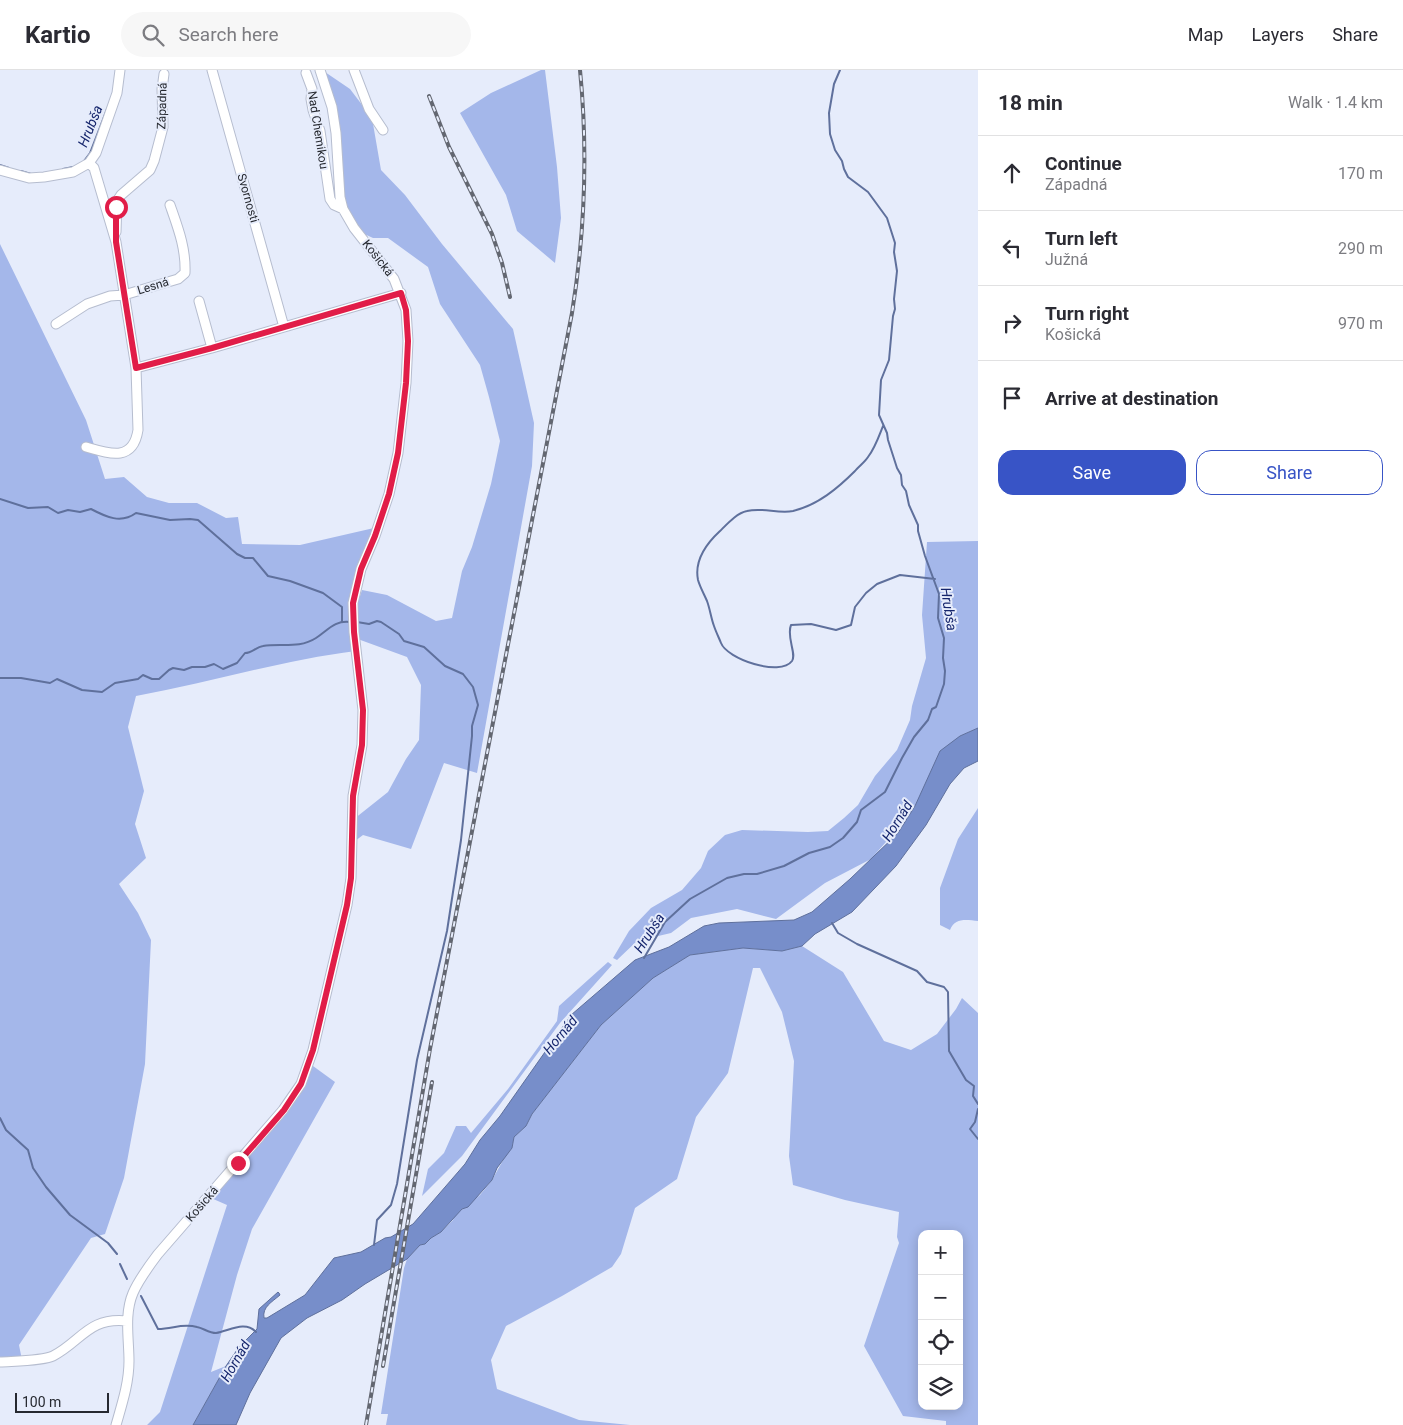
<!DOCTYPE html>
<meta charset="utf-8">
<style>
body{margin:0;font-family:Roboto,sans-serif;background:#f7f7f7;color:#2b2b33}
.controls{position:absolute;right:15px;bottom:15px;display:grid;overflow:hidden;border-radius:10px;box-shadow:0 2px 12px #0003}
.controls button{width:45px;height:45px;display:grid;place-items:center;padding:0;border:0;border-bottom:1px solid #e1e1e2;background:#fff;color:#2b2b33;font:25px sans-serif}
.scale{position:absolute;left:15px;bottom:12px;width:94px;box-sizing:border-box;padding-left:5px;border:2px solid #262930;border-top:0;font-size:14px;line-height:18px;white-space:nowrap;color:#262930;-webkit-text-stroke:4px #e6ecfb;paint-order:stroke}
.stop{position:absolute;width:15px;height:15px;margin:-11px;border:4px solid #e11d48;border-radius:50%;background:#fff}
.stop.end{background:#e11d48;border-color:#fff;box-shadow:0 1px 5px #0008}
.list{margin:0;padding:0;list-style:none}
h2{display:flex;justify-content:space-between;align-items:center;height:65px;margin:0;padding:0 20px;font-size:21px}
h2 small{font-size:16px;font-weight:400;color:#7c7c81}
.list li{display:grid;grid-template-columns:32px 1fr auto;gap:15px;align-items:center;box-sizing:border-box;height:75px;padding:0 20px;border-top:1px solid #e1e1e2}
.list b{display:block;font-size:19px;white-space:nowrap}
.list p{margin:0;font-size:16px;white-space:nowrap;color:#7c7c81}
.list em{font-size:16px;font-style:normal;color:#7c7c81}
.actions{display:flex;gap:10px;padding:15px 20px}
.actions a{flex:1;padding:11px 0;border:1px solid #3854c6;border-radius:15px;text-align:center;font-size:18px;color:#3854c6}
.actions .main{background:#3854c6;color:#fff}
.icon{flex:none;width:28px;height:28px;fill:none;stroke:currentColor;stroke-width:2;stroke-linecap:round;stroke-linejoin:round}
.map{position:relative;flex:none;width:978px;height:1355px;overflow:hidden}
header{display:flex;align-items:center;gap:30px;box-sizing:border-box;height:70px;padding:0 25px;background:#fff;border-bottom:1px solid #e1e1e2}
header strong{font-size:24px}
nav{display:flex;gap:28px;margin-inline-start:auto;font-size:18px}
.search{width:350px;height:45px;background:#f7f7f7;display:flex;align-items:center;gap:12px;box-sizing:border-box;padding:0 18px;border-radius:28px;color:#7c7c81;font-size:19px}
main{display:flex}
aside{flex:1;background:#fff}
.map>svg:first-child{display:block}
</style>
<header>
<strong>Kartio</strong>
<div class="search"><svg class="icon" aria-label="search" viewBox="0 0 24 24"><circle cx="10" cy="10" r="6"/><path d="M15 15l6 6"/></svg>Search here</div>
<nav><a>Map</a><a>Layers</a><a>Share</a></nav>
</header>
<main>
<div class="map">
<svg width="978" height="1355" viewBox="0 0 978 1355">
<rect width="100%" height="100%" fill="#e6ecfb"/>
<path fill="#a4b7ea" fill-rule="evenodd" d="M541,0H545L557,97L561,148L555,193L517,161L506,125L460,43L491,23Z
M325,2L350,19L372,48L381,100L405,125L442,174L513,259L534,353L532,396L477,703L444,693L411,779L363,765L355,771L354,749L388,722L406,689L419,670L421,615L407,587L355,568L356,581C282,590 209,613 136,626L128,657L144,721L135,754L146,788L119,814L138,843L151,870L145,994L124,1108L105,1164L91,1168L19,1275L22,1290L0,1291V174L86,350L105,409L124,407L147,427L169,433H197L226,448L238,447L242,474L300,475L374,458L354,544L362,520L387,525L436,551L452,548L462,501L472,477L491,414L500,371L489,327L480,295L440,234L428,197L388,168H373L360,162L346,137Z
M978,471V658L960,666L907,748L871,789L825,813L776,849L737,839L691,848L671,863L637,871L617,890L613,888L629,861L651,838L682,820L701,798L708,781L725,765L742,760L808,762L828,761L844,748L858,735L875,706L897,680L910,650L912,636L926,588L922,545L927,472Z
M978,738V851C967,850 955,847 950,860L940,855V818L958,769Z
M802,876L843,902L884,971L911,980L937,964L956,939L962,928L978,943V1355H946V1351L903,1346L864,1276L899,1173L897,1167L899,1142L845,1130L793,1115L789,1086L794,991L782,942L760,898H753L728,1003L696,1047L677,1109L635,1138L621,1184L612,1197L562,1226L506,1256L491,1290L497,1319L579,1350L630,1355H386L388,1344H381L404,1198L407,1189L420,1175L425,1174L431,1168L441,1162L453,1150L455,1145L480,1125L492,1110L506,1085L512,1078L514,1067L526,1056L532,1044L601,955L653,908L690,885L743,878L782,881ZM922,1164H959V1336H922Z
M608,892L612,895L560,953L462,1086L422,1126L428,1099L444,1083L456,1056H466L471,1063L508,1019L557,951L559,936Z
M313,996L335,1012L252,1159L237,1205L211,1302L226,1296L193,1355H147L160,1342L227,1135L211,1128L247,1084L300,1008L304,998Z"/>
<path fill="#778eca" stroke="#5f709c" d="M978,658V691L964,698L950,714L926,755L896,796L852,842L815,864L802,876L782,881L743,878L690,885L653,908L601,955L532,1044L526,1056L514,1067L512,1078L497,1098L492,1110L468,1137L462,1139L441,1162L431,1168L425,1174L420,1175L407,1189L365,1214L342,1230L307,1248L281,1268L250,1323L236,1355H193L226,1296L239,1277L257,1259L259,1239L278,1222L279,1223L280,1225C272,1232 262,1237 264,1248H267L305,1225L334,1188L361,1182L385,1168L391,1167L413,1154L465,1094L480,1070L500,1046L571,945L635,890L669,877L704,856L719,853L794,850L812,842L850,809L898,763L915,736L940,681L960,666Z"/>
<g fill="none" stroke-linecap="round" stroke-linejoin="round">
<path stroke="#5f709c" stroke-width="2" d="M84,91L90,83L107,39
M0,95L9,98
M63,99L73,97
M21,101L31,104
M883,356C879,366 875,378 868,387C865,392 859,396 855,401C838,418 818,435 793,441C778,444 762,437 747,441C737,443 728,453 720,461C707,473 694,490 698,510C700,517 704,524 707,531C710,539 711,548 714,556C716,562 719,568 721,573C727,589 780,607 792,591C797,584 786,567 791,555L811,554L836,560L851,555L855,537L866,523L877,514L900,505L935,509
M0,429L28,438L48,437L58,443L68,440L80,442L91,439C106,447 121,454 136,443L170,450L190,449L198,450L237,484L245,488H253L268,506L290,511L323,523L342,537V551
M357,552L369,554L377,551L381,552L399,564L404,571L424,577L445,596L463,604L473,617L478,635L472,656V666L461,770L447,861L417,990L397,1114L391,1135L377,1150L374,1175
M0,608H21L50,613L57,609L82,620L102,622L115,613L138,609L143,605L152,609H159L169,600L173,598L184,600L192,597H205L214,594L223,599L237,593L245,583C252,583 256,577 263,576C281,573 299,579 316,568C328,560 335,550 350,552
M832,853L838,863L857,874L917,901L927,912L944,917L948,922L949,981L966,1010L974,1016L973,1026L978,1034
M644,888L665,852L690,829L727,808L744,804H757L784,796L809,783L830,777L843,768L857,752L861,740L885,722L902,688L914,667L928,650L932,639L936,637L944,614L945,601L943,588L944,568L938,548L939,524L925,486L918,461V455L909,435L906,421L902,415L901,405L897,398L888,370L887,363L879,345L881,310L889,290L893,246L895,239L894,229L897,201L894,182L895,173L887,148L868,122L848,107L844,99L842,91L835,80L830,64L829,43L834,14L840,0
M978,1039L975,1052L970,1059L978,1069
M0,1048L6,1060L28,1080L33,1098L46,1117L70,1145L108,1173L117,1184
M120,1194L127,1209
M141,1226L158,1259C173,1259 182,1253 197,1257C203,1258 209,1263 216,1263C229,1261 245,1250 256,1262"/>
<g stroke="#b6bdcf" stroke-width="11">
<path id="minor" d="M212,0L284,257
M354,0L369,39L383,60
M306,3L312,19L311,29L313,40L320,61L330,129L334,135L343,139
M0,100L29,108L44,107L73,102L89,93L96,83L117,23L120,0
M116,162L117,131L121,125L150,100L154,91L163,57L162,19L164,4
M199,231L212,278
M56,254L87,234L110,226L124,225L178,209L185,203C186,178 178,158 170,135
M136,298L212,278L401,223
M86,377C110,384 133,392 138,360L136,298L116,172L94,98L89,93
M0,1292C13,1291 43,1291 53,1286C82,1271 88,1247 127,1251
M116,1355C122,1334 129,1313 129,1291C129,1269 124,1244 133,1223C139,1209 149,1196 158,1184L283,1040L301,1014L313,980L347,835L351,808L353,726L362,675L363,640L354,562L353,533L361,499L375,466L389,424L398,383L406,313L408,271L406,240L394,209L354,158L343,139L340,127L336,63L332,37L320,0"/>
</g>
<use href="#minor" stroke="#fff" stroke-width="9"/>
<g stroke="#636771" stroke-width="4">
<path id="rail" d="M429,26L449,77L492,164L502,193L510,227
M383,1296L432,1012
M366,1355L430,979L572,243C585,162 588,81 580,0"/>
</g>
<use href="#rail" stroke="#e6ecfb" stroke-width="2" stroke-dasharray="5.5" stroke-linecap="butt"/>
</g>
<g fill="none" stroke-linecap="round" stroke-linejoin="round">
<path stroke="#e11d48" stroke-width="6" d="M116,137V172L136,298L212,278L401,223L406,240L408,271L406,313L398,383L389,424L375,466L361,499L353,533L354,562L363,640L362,675L353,726L351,808L347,835L313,980L301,1014L284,1040L238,1093"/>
</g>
<g text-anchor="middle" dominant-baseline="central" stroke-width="4" stroke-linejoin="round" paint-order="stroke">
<g font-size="12" fill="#262930" stroke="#e6ecfb">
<text transform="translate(162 36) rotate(-88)">Západná</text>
<text transform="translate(318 60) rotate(81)">Nad Chemikou</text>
<text transform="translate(248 128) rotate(74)">Svornosti</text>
<text transform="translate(378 188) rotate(52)">Košická</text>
<text transform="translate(153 216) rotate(-17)">Lesná</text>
<text transform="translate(202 1134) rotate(-49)">Košická</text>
</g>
<g font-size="14" font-style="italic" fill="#16266d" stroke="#e6ecfb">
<text transform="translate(90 56) rotate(-68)">Hrubša</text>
<text transform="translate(949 539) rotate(81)">Hrubša</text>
<text transform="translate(897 751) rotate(-58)">Hornád</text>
<text transform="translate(649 863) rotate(-57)">Hrubša</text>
<text transform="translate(560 965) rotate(-50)">Hornád</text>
<text transform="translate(235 1291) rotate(-60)">Hornád</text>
</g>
</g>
</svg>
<div class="controls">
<button>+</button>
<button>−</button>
<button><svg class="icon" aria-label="locate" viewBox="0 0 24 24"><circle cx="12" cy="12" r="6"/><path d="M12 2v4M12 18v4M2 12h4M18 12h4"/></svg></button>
<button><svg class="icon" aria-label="layers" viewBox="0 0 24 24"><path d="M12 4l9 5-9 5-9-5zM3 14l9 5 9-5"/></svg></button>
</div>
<div class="scale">100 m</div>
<div class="stop" style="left:116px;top:137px"></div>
<div class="stop end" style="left:238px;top:1093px"></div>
</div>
<aside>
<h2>18 min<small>Walk · 1.4 km</small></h2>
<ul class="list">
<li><svg class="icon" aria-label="ahead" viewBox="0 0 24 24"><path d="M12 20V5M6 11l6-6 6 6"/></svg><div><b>Continue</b><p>Západná</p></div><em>170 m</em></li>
<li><svg class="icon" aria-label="left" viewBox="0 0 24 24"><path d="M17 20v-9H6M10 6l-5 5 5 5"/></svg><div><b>Turn left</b><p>Južná</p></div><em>290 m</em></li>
<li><svg class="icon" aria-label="right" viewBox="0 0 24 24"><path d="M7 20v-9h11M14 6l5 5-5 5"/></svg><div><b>Turn right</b><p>Košická</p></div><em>970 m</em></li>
<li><svg class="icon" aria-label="arrive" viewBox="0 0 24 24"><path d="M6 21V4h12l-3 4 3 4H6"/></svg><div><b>Arrive at destination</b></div></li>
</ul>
<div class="actions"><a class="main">Save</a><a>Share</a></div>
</aside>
</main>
